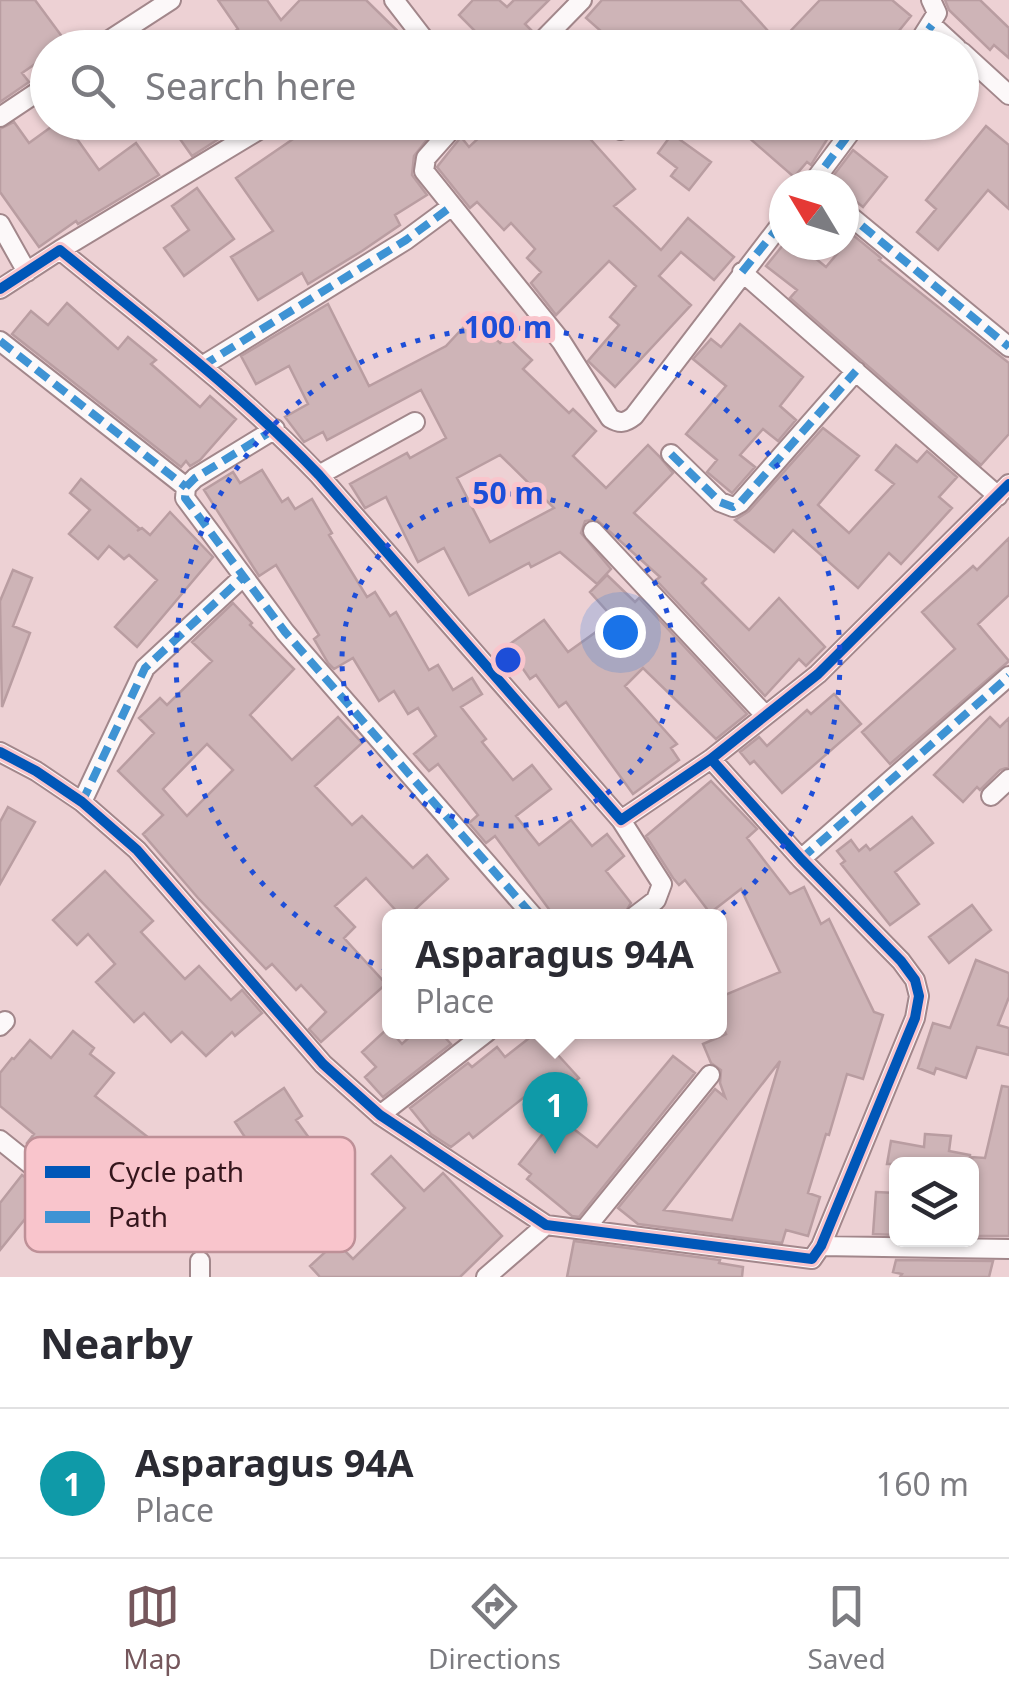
<!DOCTYPE html>
<style>
body{margin:0;font-family:"Noto Sans",sans-serif;background:#f7f7f7;color:#2b2b33}
.controls{position:absolute;right:30px;bottom:30px;display:grid;overflow:hidden;border-radius:15px;box-shadow:0 2px 8px #0004}
.controls button{width:90px;height:90px;display:grid;place-items:center;padding:0;border:0;border-bottom:2px solid #e1e1e2;background:#fff;color:#2b2b33;font:50px sans-serif}
.compass{position:absolute;left:769px;top:170px;width:90px;height:90px;border-radius:50%;background:#fff;box-shadow:0 2px 8px #0004;rotate:308deg}
.you{position:absolute;left:620px;top:632px;width:35px;height:35px;margin:-25px;border:8px solid #fff;border-radius:50%;background:#1a73e8;box-shadow:0 0 0 15px #1a73e833}
.badge{display:grid;place-items:center;width:65px;height:65px;border-radius:50%;background:#75575c;color:#fff;font-size:32px;font-weight:700}
.pin{position:absolute;translate:-50% -82px;filter:drop-shadow(0 2px 5px #0008)}
.pin::after{content:'';position:absolute;top:52px;width:35px;height:30px;background:inherit;clip-path:polygon(0 0,100% 0,50% 100%)}
.popup{position:absolute;left:382px;top:909px;width:345px;height:130px;box-sizing:border-box;display:grid;place-content:center;border-radius:15px;background:#fff;filter:drop-shadow(0 2px 8px #0005);font-size:32px;white-space:nowrap;color:#7c7c81}
.popup b{font-size:38px;color:#2b2b33}
.popup::after{content:'';position:absolute;left:50%;top:100%;margin-left:-20px;border:20px solid transparent;border-top-color:#fff}
.list{margin:0;padding:0;list-style:none}
h2{display:flex;justify-content:space-between;align-items:center;height:130px;margin:0;padding:0 40px;font-size:42px}
h2 small{font-size:32px;font-weight:400;color:#7c7c81}
.list li{display:grid;grid-template-columns:65px 1fr auto;gap:30px;align-items:center;box-sizing:border-box;height:150px;padding:0 40px;border-top:2px solid #e1e1e2}
.list b{display:block;font-size:38px;white-space:nowrap}
.list p{margin:0;font-size:32px;white-space:nowrap;color:#7c7c81}
.list em{font-size:32px;font-style:normal;color:#7c7c81}
.icon{flex:none;width:55px;height:55px;fill:none;stroke:currentColor;stroke-width:2;stroke-linecap:round;stroke-linejoin:round}
.map{position:relative;flex:none;width:1009px;height:1277px;overflow:hidden}
.search{position:absolute;background:#fff;box-shadow:0 2px 8px #0004;left:30px;right:30px;top:30px;height:110px;display:flex;align-items:center;gap:25px;box-sizing:border-box;padding:0 35px;border-radius:55px;color:#7c7c81;font-size:38px}
.sheet{height:280px;background:#fff}
nav{display:flex;justify-content:space-around;align-items:center;box-sizing:border-box;height:140px;border-top:2px solid #e1e1e2;background:#fff;font-size:28px;color:#7c7c81}
nav a{display:grid;justify-items:center;gap:5px}
nav .on{color:#75575c}
.map>svg:first-child{display:block}
</style>
<div class="map">
<svg width="1009" height="1277" viewBox="0 0 1009 1277">
<rect width="100%" height="100%" fill="#edd1d4"/>
<path fill="#ceb4b7" stroke="#b99da1" stroke-width="2.5" fill-rule="evenodd" d="M0,0H35L66,42L58,48H48V55L22,73L29,82L0,102Z
M218,0H267L281,20L300,0H366L415,48H240L231,34L238,29Z
M473,0H499L507,7L514,0H549L525,24L533,32L522,48H457L474,30L459,15Z
M602,0H740L779,43L820,0H892L911,16L885,48H665L655,37L646,48H620L586,18Z
M945,0H980L1009,28V58L994,45L990,50L949,10Z
M14,122L29,143L58,122H65L99,170L136,143L159,175L78,224L76,221L39,247L0,192V129Z
M168,122H245L192,156Z
M318,122H373L385,138L399,122H441L414,156L412,175L427,195L395,215L400,225L362,251L308,284L302,273L258,300L231,257L273,231L236,178Z
M496,122H575L635,189L614,206L661,250L688,218L734,257L714,280L681,252L659,276L691,305L615,387L588,361L619,325L610,317L636,286L609,261L556,315L531,283L541,272L527,258L535,249L511,223L504,230L477,202L470,208L437,167L461,137L469,147Z
M761,122H838L811,165L807,162L794,177L748,137Z
M986,126L1009,145V209L988,190L938,250L917,232L936,209L926,200Z
M672,134L711,162L689,190L671,176L677,168L658,153Z
M853,150L887,177L863,207L844,192V185H836L830,180Z
M197,188L234,239L184,276L164,248L189,230L172,206Z
M853,235L881,258L879,260L1009,363V434L981,465L790,298L797,290L766,266L783,245H799L826,267Z
M67,303L118,349L128,337L156,360L151,364L200,407L210,396L236,419L200,460L190,466L186,461L181,467L12,334L31,311L48,325Z
M328,304L369,386L446,346L473,317L500,343L507,336L532,360L523,369L569,413L573,409L596,431L573,456L606,488L648,445L659,456L673,473L634,513L706,579L702,583L749,630L779,598L825,647L806,666L799,659L765,696L656,580L660,577L596,519L585,521L581,533L611,569L597,584L560,552L531,567L529,563L469,595L444,548L418,562L386,497L365,508L350,484L407,453L410,458L446,438L421,390L327,440L323,432L304,442L285,417L308,404L289,366L256,384L241,356ZM500,455L554,508L490,542L457,478Z
M740,324L803,377L780,406L796,420L778,441L763,429L740,455L755,467L732,493L707,472L717,460L686,434L726,386L693,359L711,339L721,347Z
M823,428L859,456L818,505L849,533L894,484L876,470L896,445L917,462L927,451L957,477L939,497L952,508L901,564L889,553L858,588L793,530L774,552L735,520L749,511Z
M262,470L282,502L288,498L295,509L312,499L332,533L329,535L367,597L375,592L390,616L396,612L429,670L438,665L453,690L472,678L482,694L461,707L486,739L482,742L513,780L532,765L551,789L516,816L539,845L571,820L592,846L607,834L624,856L606,871L631,903L623,916H554L495,836L486,843L469,823L478,815L438,764L429,771L414,754L436,736L418,708L408,714L394,691L379,701L353,658L334,669L328,663L314,639L319,635L276,565L259,576L204,490L233,472L240,483Z
M81,479L140,529L137,531L142,528L150,535L170,512L213,557L137,647L115,627L157,580L129,555L124,559L109,546L98,559L69,534L90,510L70,493Z
M1009,538V595L978,624L1009,661L890,764L862,732L955,649L922,612L973,566L977,570Z
M13,570L32,578L13,626L30,633L2,707L0,601Z
M607,575L635,602L639,598L747,714L716,739L643,668L625,686L677,744L671,748L679,760L633,794L566,702L559,707L536,675L530,679L507,646L544,620L568,652L614,619L590,592Z
M233,603L252,623L250,625L294,669L250,715L292,760L338,717L362,743L315,786L352,825L362,816L413,868L427,855L448,879L408,916H401L366,878L335,906L355,927L344,938L386,984L321,1042L309,1029L326,1012L301,985L296,990L272,964L266,969L198,898L143,834L163,815L118,771L154,733L139,718L160,698L167,705L212,661L192,642ZM207,744L233,770L187,816L163,789Z
M834,694L861,724L782,793L754,761L750,764L740,752L759,737L767,746L807,710L811,714Z
M990,717L1000,727L1009,718V767L1000,770L980,790L977,787L963,802L934,775Z
M711,781L757,829L747,838L790,894L804,887L821,924L829,919L874,1012L883,1015L863,1079L847,1074L829,1135L826,1134L808,1193L820,1197L808,1236L786,1230L782,1243L638,1224L618,1208L715,1089L725,1097L720,1083L721,1070L711,1063L703,1044L726,1034L720,1021V997L780,972L741,889L710,913L685,880L679,885L673,878L646,836ZM780,1061L732,1220L664,1210L720,1138Z
M8,807L35,822L0,884V822Z
M912,817L933,843L895,872L919,904L890,925L841,864L845,861L837,851L851,840L859,851L866,845L870,850Z
M105,871L153,921L141,932L185,979L199,966L231,1000L242,990L262,1013L235,1036L232,1032L206,1056L182,1032L171,1042L144,1013L134,1022L96,982L115,964L88,934L77,945L53,920Z
M972,905L991,930L949,963L929,937Z
M976,960L1009,973V997L998,1025L1009,1028V1055L977,1047L966,1078L936,1068L934,1074L918,1068L933,1023L950,1028Z
M388,1028L402,1044L415,1032H440L451,1044L383,1097L365,1077L376,1067L362,1052Z
M73,1031L94,1048L90,1054L114,1073L95,1096L158,1145L131,1179L104,1158L92,1173L61,1148L50,1162L27,1143L34,1134L0,1106V1073L12,1058L14,1059L30,1040L51,1058Z
M537,1032L579,1078L562,1092L579,1112L566,1123L597,1147L673,1056L695,1073L579,1217L572,1216L527,1179L531,1174L519,1164L555,1118L533,1090L473,1138L469,1133L451,1147L431,1134L410,1108L468,1063L472,1067L497,1047L505,1057Z
M1002,1086L1009,1087V1236H972V1157L985,1158Z
M284,1088L302,1116L296,1120L320,1153L293,1171L298,1179L271,1198L248,1164L258,1157L235,1122Z
M925,1134L951,1136L949,1151L970,1155V1164H887L891,1141L924,1147Z
M391,1156L424,1191L443,1173L502,1236L460,1277H320L310,1266L336,1242L353,1259L405,1208L372,1174Z
M22,1175L46,1193L0,1250V1203Z
M876,1192L896,1193V1235L873,1234Z
M574,1241L720,1260L719,1263L743,1267L742,1277H567Z
M896,1260L993,1261L989,1277H900L902,1274L893,1272Z"/>
<g fill="none" stroke-linecap="round" stroke-linejoin="round">
<g stroke="#a2878b" stroke-width="22">
<path id="minor" d="M394,0L431,48
M932,25L957,48
M97,48L171,0
M535,48L582,0
M915,48L937,13L931,0
M962,52L1009,95
M0,117L48,85
M458,122L426,158L424,171L561,341L610,418C620,424 625,423 634,416L784,220
M614,122L621,130
M811,185L858,122
M844,211L1009,347
M0,224L27,272
M60,250L272,122
M742,272L998,496
M0,289L60,250C149,323 240,392 319,475L621,820L711,759L818,674L1009,484
M0,341L186,487
M202,366L406,240L452,206
M275,429L195,478L186,487L185,498L285,632L533,916
M671,454L720,502L733,507L740,503L856,371
M319,475L415,422
M593,531L765,715
M0,752L36,771L82,802L137,850L323,1064L380,1115L546,1225L812,1259L821,1246L915,1018L919,996L915,980L901,961L801,859L711,759
M991,796L1009,779
M82,802L145,668L243,577
M621,820L662,884L656,900L635,916
M801,859L1009,676
M0,1026L5,1021
M380,1115L487,1032
M0,1140L66,1193
M584,1230L710,1075
M821,1246L1009,1249
M200,1277V1261
M486,1277L546,1225"/>
</g>
<use href="#minor" stroke="#fcf8f9" stroke-width="18"/>
<path stroke="#3e93d4" stroke-width="8" stroke-dasharray="15 8" stroke-linecap="butt" d="M915,48L932,25
M811,185L858,122
M844,211L1009,347
M742,272L784,220
M0,341L186,487
M202,366L406,240L452,206
M275,429L195,478L186,487L185,498L285,632L533,916
M671,454L720,502L733,507L740,503L856,371
M82,802L145,668L243,577
M801,859L1009,676"/>
<g stroke="#f9c5cc" stroke-width="16">
<path id="cycleway" d="M0,289L60,250C149,323 240,392 319,475L621,820L711,759L818,674L1009,484
M0,752L36,771L82,802L137,850L323,1064L380,1115L546,1225L812,1259L821,1246L915,1018L919,996L915,980L901,961L801,859L711,759"/>
</g>
<use href="#cycleway" stroke="#0057b8" stroke-width="10"/>
</g>
<g fill="none" stroke="#1d4ed8" stroke-width="5" stroke-dasharray="5 10">
<circle cx="508" cy="660" r="166"/>
<circle cx="508" cy="660" r="332"/>
</g>
<rect x="25" y="1137" width="330" height="115" rx="15" fill="#f9c5cc" stroke="#be9097" stroke-width="2.5"/>
<rect x="45" y="1166" width="45" height="12" fill="#0057b8"/>
<rect x="45" y="1211" width="45" height="12" fill="#3e93d4"/>
<g font-size="28" fill="#35161c">
<text x="108" y="1182">Cycle path</text>
<text x="108" y="1227">Path</text>
</g>
<circle cx="508" cy="660" r="15" fill="#1d4ed8" stroke="#f9c5cc" stroke-width="5"/>
<g font-size="30" text-anchor="middle" font-weight="bold" fill="#1d4ed8" stroke="#f9c5cc" stroke-width="10" stroke-linejoin="round" paint-order="stroke">
<text x="508" y="338">100 m</text>
<text x="508" y="504">50 m</text>
</g>
</svg>
<div class="controls">
<button><svg class="icon" aria-label="layers" viewBox="0 0 24 24"><path d="M12 4l9 5-9 5-9-5zM3 14l9 5 9-5"/></svg></button>
</div>
<svg class="compass" viewBox="-18 -18 36 36"><path d="M0-13l5 13h-10z" fill="#e53935"/><path d="M0 13l5-13h-10z" fill="#7c7c81"/></svg>
<div class="you"></div>
<div class="pin badge" style="left:555px;top:1154px;background:#0f9aa8">1</div>
<div class="popup"><b>Asparagus 94A</b>Place</div>
<div class="search"><svg class="icon" aria-label="search" viewBox="0 0 24 24"><circle cx="10" cy="10" r="6"/><path d="M15 15l6 6"/></svg>Search here</div>
</div>
<section class="sheet">
<h2>Nearby<small></small></h2>
<ul class="list">
<li><span class="badge" style="background:#0f9aa8">1</span><div><b>Asparagus 94A</b><p>Place</p></div><em>160 m</em></li>
</ul>
</section>
<nav>
<a class="on"><svg class="icon" aria-label="map" viewBox="0 0 24 24"><path d="M3 6l6-2 6 2 6-2v14l-6 2-6-2-6 2zM9 4v14M15 6v14"/></svg>Map</a>
<a><svg class="icon" aria-label="directions" viewBox="0 0 24 24"><path d="M12 3l9 9-9 9-9-9zM9 14v-3h6M13 9l2 2-2 2"/></svg>Directions</a>
<a><svg class="icon" aria-label="saved" viewBox="0 0 24 24"><path d="M7 4h10v16l-5-4-5 4z"/></svg>Saved</a>
</nav>
